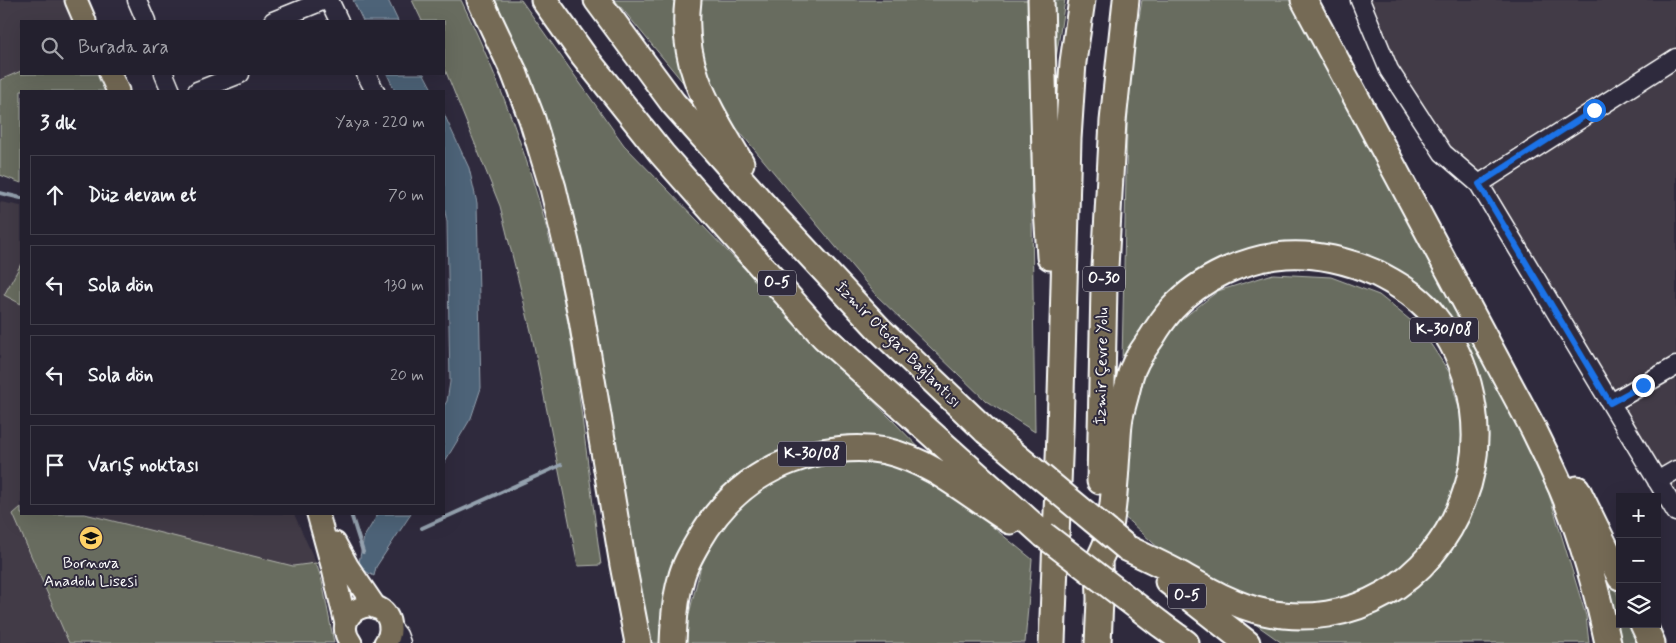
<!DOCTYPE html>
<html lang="tr">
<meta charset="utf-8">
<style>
body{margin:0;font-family:Mynerve,sans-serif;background:#2f2d3a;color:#f1f3f6}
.controls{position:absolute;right:15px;bottom:15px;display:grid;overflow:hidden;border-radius:0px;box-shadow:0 5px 20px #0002}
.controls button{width:45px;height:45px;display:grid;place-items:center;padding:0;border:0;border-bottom:1px solid #403e4a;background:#23202e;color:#f1f3f6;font:25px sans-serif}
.stop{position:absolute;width:15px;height:15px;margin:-11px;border:4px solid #1a73e8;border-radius:50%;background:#fff}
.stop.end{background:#1a73e8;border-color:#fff;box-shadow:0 1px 5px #0008}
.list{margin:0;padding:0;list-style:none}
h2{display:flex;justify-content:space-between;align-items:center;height:65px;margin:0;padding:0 20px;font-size:21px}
h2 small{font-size:16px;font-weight:400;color:#a3a3aa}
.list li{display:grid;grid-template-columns:32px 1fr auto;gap:15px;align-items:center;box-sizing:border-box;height:80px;margin:0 10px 10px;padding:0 10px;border:1px solid #403e4a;border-radius:0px}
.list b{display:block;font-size:19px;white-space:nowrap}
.list em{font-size:16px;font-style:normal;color:#a3a3aa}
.icon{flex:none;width:28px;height:28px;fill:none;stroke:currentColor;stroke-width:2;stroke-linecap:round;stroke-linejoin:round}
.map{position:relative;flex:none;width:1676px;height:643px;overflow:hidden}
.search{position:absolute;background:#23202e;box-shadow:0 5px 20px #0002;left:20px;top:20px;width:425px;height:55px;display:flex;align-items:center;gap:12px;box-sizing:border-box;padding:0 18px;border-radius:0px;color:#a3a3aa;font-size:19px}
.panel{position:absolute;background:#23202e;box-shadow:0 5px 20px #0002;left:20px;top:90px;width:425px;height:425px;border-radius:0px}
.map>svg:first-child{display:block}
</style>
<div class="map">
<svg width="1676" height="643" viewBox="0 0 1676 643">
<rect width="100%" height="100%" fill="#2f2a3d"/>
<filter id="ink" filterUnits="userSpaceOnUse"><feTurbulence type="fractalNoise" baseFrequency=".02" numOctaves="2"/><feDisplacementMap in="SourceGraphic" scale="10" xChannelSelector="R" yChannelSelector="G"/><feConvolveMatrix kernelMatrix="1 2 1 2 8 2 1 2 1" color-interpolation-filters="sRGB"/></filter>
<g filter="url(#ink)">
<path fill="#423b47" d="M0,0H65L75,21H21V71L0,80Z
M1368,0H1676V498L1493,190L1450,152L1393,67Z
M0,202L21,206V514H294L316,563L322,581L334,643H0Z"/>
<path fill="#676c5e" stroke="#b3b6ae" d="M412,0H461C511,103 549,215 569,329C582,407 590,486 601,565L578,566L531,331L500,206L444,67V21H422Z
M492,0H521L624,145L929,458L843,443L716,505L664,643H651L646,626L569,217Z
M615,0H678L676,28L686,86Z
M696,0H1029L1031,9L1030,73L1035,432L986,401L876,295L724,113L698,63Z
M1050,0H1065L1053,78Z
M1142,0H1291L1478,347L1544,478L1586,616L1589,643H1282L1244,616L1276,621L1421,580L1482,426L1432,303L1301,247L1170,296L1122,361L1128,83Z
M21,71V74H99L107,91H21V183L0,175V80Z
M21,264V304L4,295Z
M1273,274L1331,277L1379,295L1420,328L1449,372L1463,423L1461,475L1443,524L1410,565L1342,601L1293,606L1253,602L1162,551L1120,513L1127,432L1140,375L1172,327L1218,291Z
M849,459L895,465L942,486L1032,559L1025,643H684L683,638L701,566L721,527L756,491L803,469Z
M21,507V514H85L293,566L316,563L322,581L334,643H69L13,514Z
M1597,551L1620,600V624H1631L1640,643H1619Z"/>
<path fill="#4d6378" stroke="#94a1ae" d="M353,0H388L398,21H363Z
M387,74H424L433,91H395Z
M444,114L469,168L477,203L481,388L471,418L444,463V406L447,401L450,382L447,222L444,207Z
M378,514H411L376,567L374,576L358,567L364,537Z"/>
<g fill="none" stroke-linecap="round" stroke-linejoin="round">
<path stroke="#94a1ae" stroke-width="4" d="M0,193L21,198
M351,514L363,552
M422,528L561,465"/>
<g stroke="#fff" stroke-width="21">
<path id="minor" d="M137,0L146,21
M329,0L339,21
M1360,0L1389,70L1443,153L1479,184L1676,512
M273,21L325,0
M164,74L171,91
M366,74L375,91
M197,91L240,74
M1479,184L1676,58
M1611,403L1676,366
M1657,481L1676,470
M390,625L398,635L401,643"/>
</g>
<g stroke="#fff" stroke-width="25">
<path id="major" d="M76,0L85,21
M110,74L118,91
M318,514L333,569L346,624
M335,543L348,567L376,608
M351,643C329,614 378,589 389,621C391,629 390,637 385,643"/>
</g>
<g stroke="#fff" stroke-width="29">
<path id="highway" d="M480,0L514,72L532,119L553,188L568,251L582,320L623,565L638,643
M544,0L584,56L662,154L824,337L1044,535
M597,0L673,103L769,211L879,329L986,431
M688,0C680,68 709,108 741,163
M1041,0L1046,193L1050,257
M1304,0L1533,428C1543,448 1552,467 1561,487C1582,537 1597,590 1608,643
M1100,481L1104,286L1113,121L1126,0
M1577,489L1620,577
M1099,560C1102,553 1106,546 1108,538C1114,510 1115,480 1117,452C1118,440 1118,428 1120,417C1122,407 1125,398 1127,389C1129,382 1130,373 1134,366C1138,356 1146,346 1152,337C1158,327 1165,317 1172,309C1200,278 1245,258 1286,255C1316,253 1349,261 1376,273C1394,282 1410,291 1424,305C1430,310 1434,317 1439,323C1475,372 1486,442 1463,500C1432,582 1351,631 1264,612C1232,605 1203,587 1174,571C1159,563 1143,556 1127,548
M1168,581L1247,643
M1160,624L1186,643
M1643,624L1652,643
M673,643C674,621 675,600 681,579C684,566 691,554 698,542C726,493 766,463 822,452C843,448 865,447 886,451C934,462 970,496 1010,521
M1052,643L1060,432L1068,139L1073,62L1082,0
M1098,643L1100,600L1099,559"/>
</g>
<use href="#minor" stroke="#2f2a3d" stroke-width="18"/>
<use href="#major" stroke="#756a55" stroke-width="21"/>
<use href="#highway" stroke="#756a55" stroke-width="25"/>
<g stroke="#fff" stroke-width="29" stroke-linecap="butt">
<path id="highway-bridge" d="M986,431L1127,548
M1044,535L1160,624"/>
</g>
<use href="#highway-bridge" stroke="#756a55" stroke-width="25"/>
</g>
</g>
<g fill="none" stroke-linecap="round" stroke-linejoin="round" filter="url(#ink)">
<path stroke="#1a73e8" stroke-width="6" d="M1594,110L1479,184L1610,403L1643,385"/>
</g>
<defs>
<g id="school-disc" transform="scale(1.25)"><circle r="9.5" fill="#ffd166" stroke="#2f2a3d"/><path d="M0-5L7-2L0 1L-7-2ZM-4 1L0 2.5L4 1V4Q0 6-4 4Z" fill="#111"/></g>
</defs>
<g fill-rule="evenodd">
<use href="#school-disc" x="91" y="538"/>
</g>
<g text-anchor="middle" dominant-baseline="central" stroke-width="4" stroke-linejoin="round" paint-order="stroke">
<g fill="#2f2a3d" stroke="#c1bfc5" stroke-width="1">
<rect x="1083" y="266.5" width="42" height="25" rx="4"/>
<rect x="758" y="270.5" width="38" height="25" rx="4"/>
<rect x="1410" y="317.5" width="68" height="25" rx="4"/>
<rect x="778" y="441.5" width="68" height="25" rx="4"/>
<rect x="1168" y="583.5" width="38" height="25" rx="4"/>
</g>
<g font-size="15" font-weight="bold" fill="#fff">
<text x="1104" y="279">O-30</text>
<text x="777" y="283">O-5</text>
<text x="1444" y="330">K-30/08</text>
<text x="812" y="454">K-30/08</text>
<text x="1187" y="596">O-5</text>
</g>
<g font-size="16" fill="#fff" stroke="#2f2a3d">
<text transform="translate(898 345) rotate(45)">İzmir Otogar Bağlantısı</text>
<text transform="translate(1102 366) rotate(-89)">İzmir Çevre Yolu</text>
</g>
<g font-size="16" fill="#fff" stroke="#2f2a3d">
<text x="91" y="563">Bornova<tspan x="91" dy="18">Anadolu Lisesi</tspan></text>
</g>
</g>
</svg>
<div class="controls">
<button>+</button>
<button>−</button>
<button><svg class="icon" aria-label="layers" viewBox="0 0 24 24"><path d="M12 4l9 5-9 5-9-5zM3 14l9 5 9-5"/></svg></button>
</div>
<div class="stop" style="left:1594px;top:110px"></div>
<div class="stop end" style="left:1643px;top:385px"></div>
<div class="search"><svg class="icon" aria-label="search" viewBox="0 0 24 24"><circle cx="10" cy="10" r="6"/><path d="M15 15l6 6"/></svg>Burada ara</div>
<section class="panel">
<h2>3 dk<small>Yaya · 220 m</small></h2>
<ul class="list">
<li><svg class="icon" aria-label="ahead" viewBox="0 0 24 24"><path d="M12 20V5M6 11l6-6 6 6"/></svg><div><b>Düz devam et</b></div><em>70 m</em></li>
<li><svg class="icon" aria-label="left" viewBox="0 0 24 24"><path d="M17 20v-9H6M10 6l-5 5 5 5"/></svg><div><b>Sola dön</b></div><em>130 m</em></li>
<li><svg class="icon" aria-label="left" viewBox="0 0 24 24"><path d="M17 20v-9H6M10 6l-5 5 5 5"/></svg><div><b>Sola dön</b></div><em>20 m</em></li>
<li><svg class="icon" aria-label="arrive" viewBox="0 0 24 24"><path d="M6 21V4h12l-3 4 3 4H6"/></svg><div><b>Varış noktası</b></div></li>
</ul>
</section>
</div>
